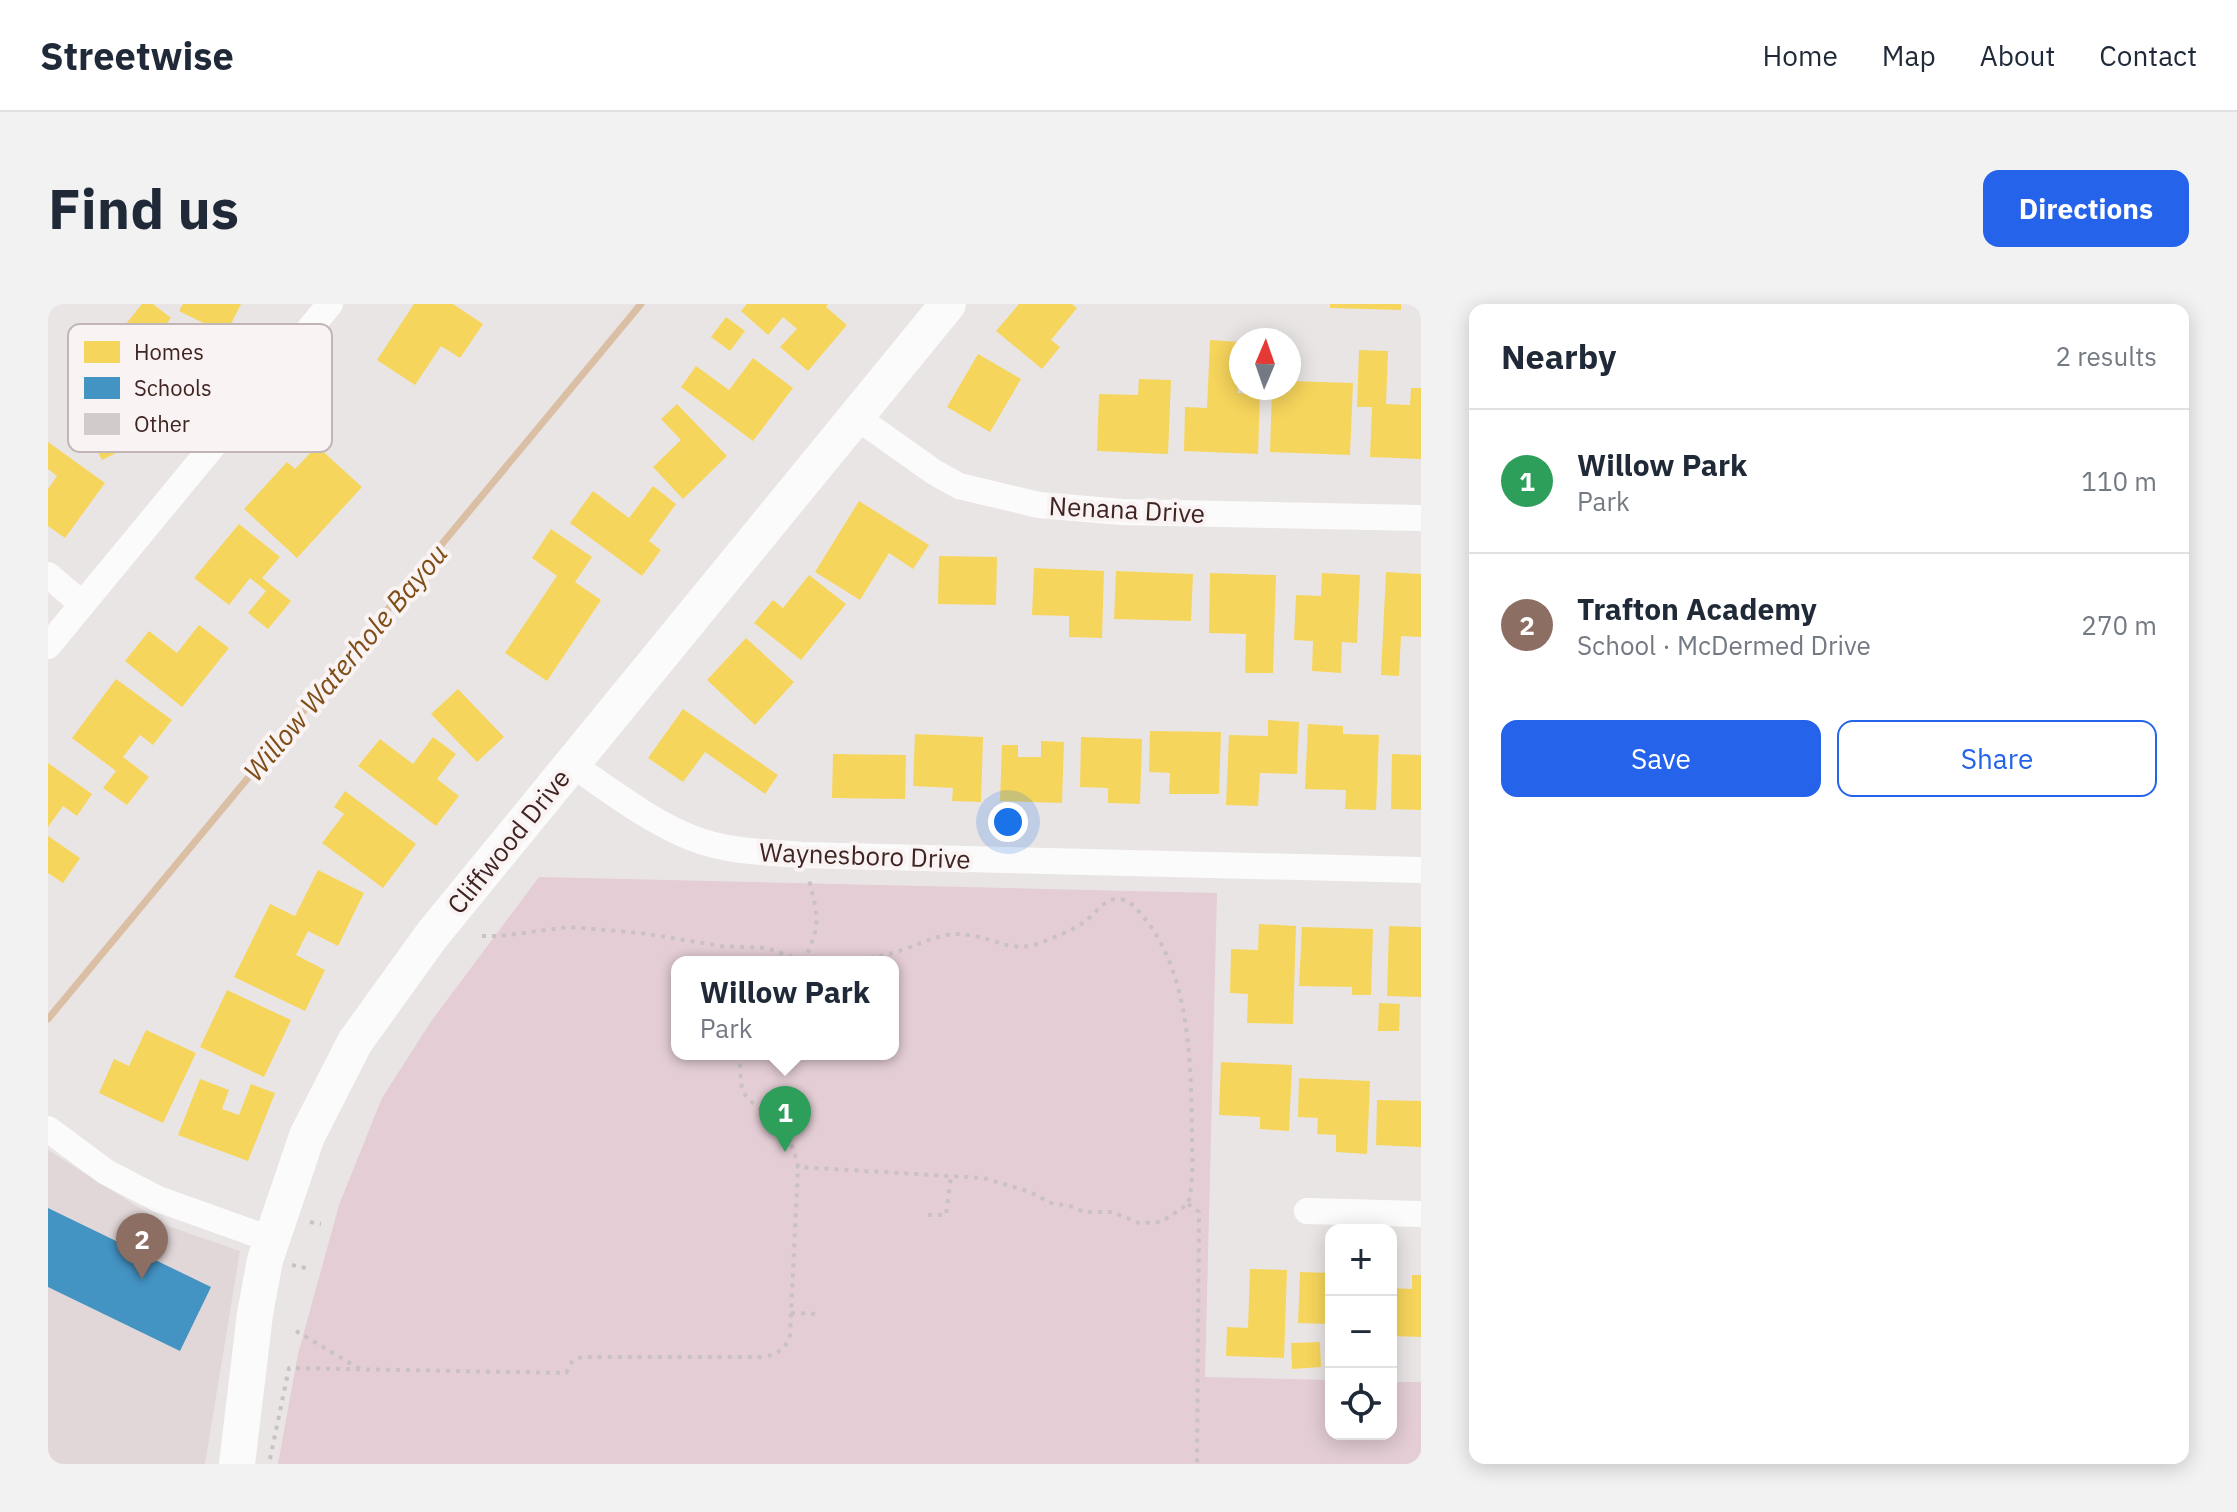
<!DOCTYPE html>
<meta charset="utf-8">
<style>
body{margin:0;font-family:"IBM Plex Sans",sans-serif;background:#f2f2f3;color:#1f2937}
.controls{position:absolute;right:24px;bottom:24px;display:grid;overflow:hidden;border-radius:16px;box-shadow:0 4px 20px #0003}
.controls button{width:72px;height:72px;display:grid;place-items:center;padding:0;border:0;border-bottom:2px solid #e0e1e3;background:#fff;color:#1f2937;font:40px sans-serif}
.compass{position:absolute;left:1181px;top:24px;width:72px;height:72px;border-radius:50%;background:#fff;box-shadow:0 4px 20px #0003;rotate:2deg}
.you{position:absolute;left:960px;top:518px;width:28px;height:28px;margin:-20px;border:6px solid #fff;border-radius:50%;background:#1a73e8;box-shadow:0 0 0 12px #1a73e833}
.badge{display:grid;place-items:center;width:52px;height:52px;border-radius:50%;background:#2563eb;color:#fff;font-size:26px;font-weight:700}
.pin{position:absolute;translate:-50% -66px;filter:drop-shadow(0 2px 4px #0008)}
.pin::after{content:'';position:absolute;top:42px;width:28px;height:24px;background:inherit;clip-path:polygon(0 0,100% 0,50% 100%)}
.popup{position:absolute;left:623px;top:652px;width:228px;height:104px;box-sizing:border-box;display:grid;place-content:center;border-radius:16px;background:#fff;filter:drop-shadow(0 2px 6px #0005);font-size:26px;white-space:nowrap;color:#747a83}
.popup b{font-size:30px;color:#1f2937}
.popup::after{content:'';position:absolute;left:50%;top:100%;margin-left:-16px;border:16px solid transparent;border-top-color:#fff}
.list{margin:0;padding:0;list-style:none}
h2{display:flex;justify-content:space-between;align-items:center;height:104px;margin:0;padding:0 32px;font-size:34px}
h2 small{font-size:26px;font-weight:400;color:#747a83}
.list li{display:grid;grid-template-columns:52px 1fr auto;gap:24px;align-items:center;box-sizing:border-box;height:144px;padding:0 32px;border-top:2px solid #e0e1e3}
.list b{display:block;font-size:30px;white-space:nowrap}
.list p{margin:0;font-size:26px;white-space:nowrap;color:#747a83}
.list em{font-size:26px;font-style:normal;color:#747a83}
.actions{display:flex;gap:16px;padding:24px 32px}
.actions a{flex:1;padding:18px 0;border:2px solid #2563eb;border-radius:16px;text-align:center;font-size:28px;color:#2563eb}
.actions .main{background:#2563eb;color:#fff}
.icon{flex:none;width:44px;height:44px;fill:none;stroke:currentColor;stroke-width:2;stroke-linecap:round;stroke-linejoin:round}
.map{position:relative;flex:none;width:1373px;height:1160px;overflow:hidden;border-radius:16px}
header{display:flex;align-items:center;gap:48px;box-sizing:border-box;height:112px;padding:0 40px;background:#fff;border-bottom:2px solid #e0e1e3}
header strong{font-size:38px}
nav{display:flex;gap:44px;margin-inline-start:auto;font-size:28px}
.intro{display:flex;align-items:center;justify-content:space-between;box-sizing:border-box;height:192px;padding:0 48px}
h1{margin:0;font-size:56px}
.button{padding:20px 36px;border-radius:16px;background:#2563eb;color:#fff;font-size:28px;font-weight:700}
main{display:flex;gap:48px;padding:0 48px}
aside{flex:1;background:#fff;border-radius:16px;box-shadow:0 4px 20px #0003}
.map>svg:first-child{display:block}
</style>
<header>
<strong>Streetwise</strong>
<nav><a>Home</a><a>Map</a><a>About</a><a>Contact</a></nav>
</header>
<div class="intro"><h1>Find us</h1><a class="button">Directions</a></div>
<main>
<div class="map">
<svg width="1373" height="1160" viewBox="0 0 1373 1160">
<rect width="100%" height="100%" fill="#eae5e5"/>
<path fill="#e2d7d8" d="M0,846L120,922L192,947L157,1160H0Z"/>
<path fill="#e4cdd5" fill-rule="evenodd" d="M491,573L1169,589L1157,1073L1283,1076V1130H1343V1078H1373V1160H230L250,1050L291,901L334,794L384,716ZM629,658H845V750H629Z"/>
<path fill="#f6d55c" d="M94,0H105L123,14L110,31L153,65L129,96L60,42Z
M135,0H193L178,30L131,7Z
M366,0H405L435,20L412,54L393,42L367,81L329,56Z
M699,0H780L778,3L799,21L760,67L732,43L749,25L735,13L720,31L693,7Z
M971,0H1024L1029,4L1003,36L1012,43L994,65L948,27Z
M1282,0H1353V6L1282,4Z
M678,13L697,27L682,47L663,33Z
M1162,36L1192,38L1190,89L1212,90L1210,150L1136,147L1137,103L1159,104Z
M1311,46L1340,47L1338,100L1362,101L1363,84H1373V155L1322,153L1324,103H1309Z
M930,50L973,75L942,128L899,103Z
M705,54L745,84L705,137L633,83L648,62L681,86Z
M1091,75L1123,76L1120,150L1049,147L1051,90L1090,91Z
M1241,77L1305,79L1302,151L1222,148L1224,84H1241Z
M92,85L114,126L54,156L33,115Z
M629,100L679,152L635,195L605,163L633,136L613,115Z
M0,138L57,179L17,234L0,222V185L9,172L0,165Z
M269,142L314,183L249,254L196,205L239,158L247,165Z
M605,182L628,200L601,237L613,246L594,272L522,219L545,187L581,214Z
M811,197L881,241L865,265L841,249L812,296L767,268Z
M191,220L232,253L214,274L243,297L220,325L200,309L218,287L202,274L181,301L146,274Z
M503,225L544,253L527,278L553,296L499,377L457,349L509,272L484,254Z
M891,252L949,253L948,301L890,300Z
M986,264L1056,267L1054,334L1021,333V312L984,311Z
M1068,267L1145,270L1143,317L1066,315Z
M1338,268L1373,270V333L1353,332L1351,372L1333,371Z
M1162,269L1228,271L1225,369H1197L1198,330L1161,329Z
M1274,269L1312,271L1309,339L1294,338L1293,369L1264,367L1265,337L1246,336L1248,291L1273,292Z
M761,271L798,300L753,356L706,319L725,296L735,304Z
M151,321L181,344L134,403L77,357L101,327L129,349Z
M698,334L746,378L707,421L659,376Z
M68,375L124,416L105,441L92,431L75,453L101,473L79,501L55,484L68,467L24,434Z
M410,385L456,433L429,458L383,410Z
M635,405L730,471L717,490L657,448L635,478L600,454Z
M1220,416L1251,418L1249,470L1212,469L1210,502L1178,501L1181,431L1220,432Z
M1260,420L1295,422V430L1331,431L1328,506L1297,505L1298,486L1257,485Z
M1102,427L1173,428L1171,490H1121L1122,469L1101,468Z
M867,430L935,433L933,498L904,497L905,484L865,482Z
M385,433L408,450L389,475L411,492L388,522L310,462L332,435L365,460Z
M1033,433L1094,435L1092,500L1060,499V484L1032,483Z
M993,437L1016,438L1014,499L952,497L954,441H970V453H993Z
M785,450L858,451L857,495L784,494Z
M1344,450L1373,451V506L1343,505Z
M0,459L44,490L29,512L15,502L0,523Z
M297,487L368,540L335,584L274,539L296,510L286,503Z
M0,532L32,554L15,579L0,569Z
M270,566L316,589L290,642L260,627L248,651L277,666L257,707L186,673L222,600L247,612Z
M1211,620L1248,622L1245,720L1199,719L1200,690L1182,689L1183,645L1210,646Z
M1341,622L1373,623V693L1339,692Z
M1254,623L1325,625L1323,691H1304V683L1251,682Z
M179,686L243,716L216,773L152,743Z
M1331,699L1352,700L1351,727H1330Z
M98,726L148,749L115,819L51,789L66,755L81,762Z
M1173,758L1244,761L1241,827L1212,825V813L1171,811Z
M1251,774L1322,777L1319,850L1288,848V831L1269,830L1270,814L1250,813Z
M152,775L181,786L174,805L191,811L203,780L227,789L200,857L130,831Z
M1329,796L1373,797V843L1328,841Z
M1202,965L1239,966L1236,1054L1178,1052L1179,1023L1200,1024Z
M1252,968L1283,969V1020L1250,1019Z
M1364,971H1373V1033L1343,1032V984L1364,985Z
M1272,1038L1273,1063L1244,1065L1243,1039Z"/>
<path fill="#4393c3" d="M0,904L163,983L132,1047L0,983Z"/>
<g fill="none" stroke-linecap="round" stroke-linejoin="round">
<path stroke="#dbbfa4" stroke-width="7" d="M0,715L593,0"/>
<path stroke="#cac2c2" stroke-width="4" stroke-dasharray="4 6" stroke-linecap="butt" d="M434,632H452L521,623L593,629L673,642L719,644L758,658
M755,658C773,622 771,615 761,576
M690,750C693,761 692,780 695,787C698,794 707,801 713,806C734,823 745,836 750,863L936,874L982,888L1003,899L1022,902L1036,908H1064L1091,919L1113,918L1140,900C1146,878 1144,855 1144,833C1143,763 1143,674 1098,616C1092,609 1086,600 1076,596C1058,590 1048,610 1036,618C1025,626 1010,632 997,637C964,651 951,635 921,631C896,627 880,637 857,645C836,653 813,655 791,658
M1140,900L1151,908L1149,1160
M880,911H898L903,872
M262,918L273,920
M244,961L262,965
M743,1009L770,1010
M248,1027L312,1065
M222,1155L241,1064L518,1069L525,1056L534,1053H713C728,1052 738,1045 742,1031L750,863"/>
<path stroke="#fcfbfb" stroke-width="26" d="M807,112L886,168L911,182L991,201L1074,208L1373,214
M0,271L34,300
M0,342L282,0
M523,460C562,486 601,517 644,534C679,548 717,548 754,551L1373,566
M0,825L58,868L110,895L222,935
M1259,907L1373,910"/>
<path stroke="#fcfbfb" stroke-width="36" d="M189,1160L207,1010L217,956L259,832L307,738L384,631L900,0"/>
</g>
<g text-anchor="middle" dominant-baseline="central" stroke-width="8" stroke-linejoin="round" paint-order="stroke">
<g font-size="26" fill="#402421" stroke="#f9f3f4">
<text transform="translate(1079 205) rotate(3)">Nenana Drive</text>
<text transform="translate(460 537) rotate(-51)">Cliffwood Drive</text>
<text transform="translate(817 551) rotate(2)">Waynesboro Drive</text>
</g>
<g font-size="28" font-style="italic" fill="#7f4e17" stroke="#f9f3f4">
<text transform="translate(297 358) rotate(-50)">Willow Waterhole Bayou</text>
</g>
</g>
<rect x="20" y="20" width="264" height="128" rx="12" fill="#f9f3f4" stroke="#c2b5b5" stroke-width="2"/>
<rect x="36" y="37" width="36" height="22" fill="#f6d55c"/>
<rect x="36" y="73" width="36" height="22" fill="#4393c3"/>
<rect x="36" y="109" width="36" height="22" fill="#d2cbcc"/>
<g font-size="22" fill="#402421">
<text x="86" y="56">Homes</text>
<text x="86" y="92">Schools</text>
<text x="86" y="128">Other</text>
</g>
</svg>
<div class="controls">
<button>+</button>
<button>−</button>
<button><svg class="icon" aria-label="locate" viewBox="0 0 24 24"><circle cx="12" cy="12" r="6"/><path d="M12 2v4M12 18v4M2 12h4M18 12h4"/></svg></button>
</div>
<svg class="compass" viewBox="-18 -18 36 36"><path d="M0-13l5 13h-10z" fill="#e53935"/><path d="M0 13l5-13h-10z" fill="#747a83"/></svg>
<div class="you"></div>
<div class="pin badge" style="left:737px;top:848px;background:#2e9e5b">1</div>
<div class="popup"><b>Willow Park</b>Park</div>
<div class="pin badge" style="left:94px;top:975px;background:#8d6e63">2</div>
</div>
<aside>
<h2>Nearby<small>2 results</small></h2>
<ul class="list">
<li><span class="badge" style="background:#2e9e5b">1</span><div><b>Willow Park</b><p>Park</p></div><em>110 m</em></li>
<li><span class="badge" style="background:#8d6e63">2</span><div><b>Trafton Academy</b><p>School · McDermed Drive</p></div><em>270 m</em></li>
</ul>
<div class="actions"><a class="main">Save</a><a>Share</a></div>
</aside>
</main>
